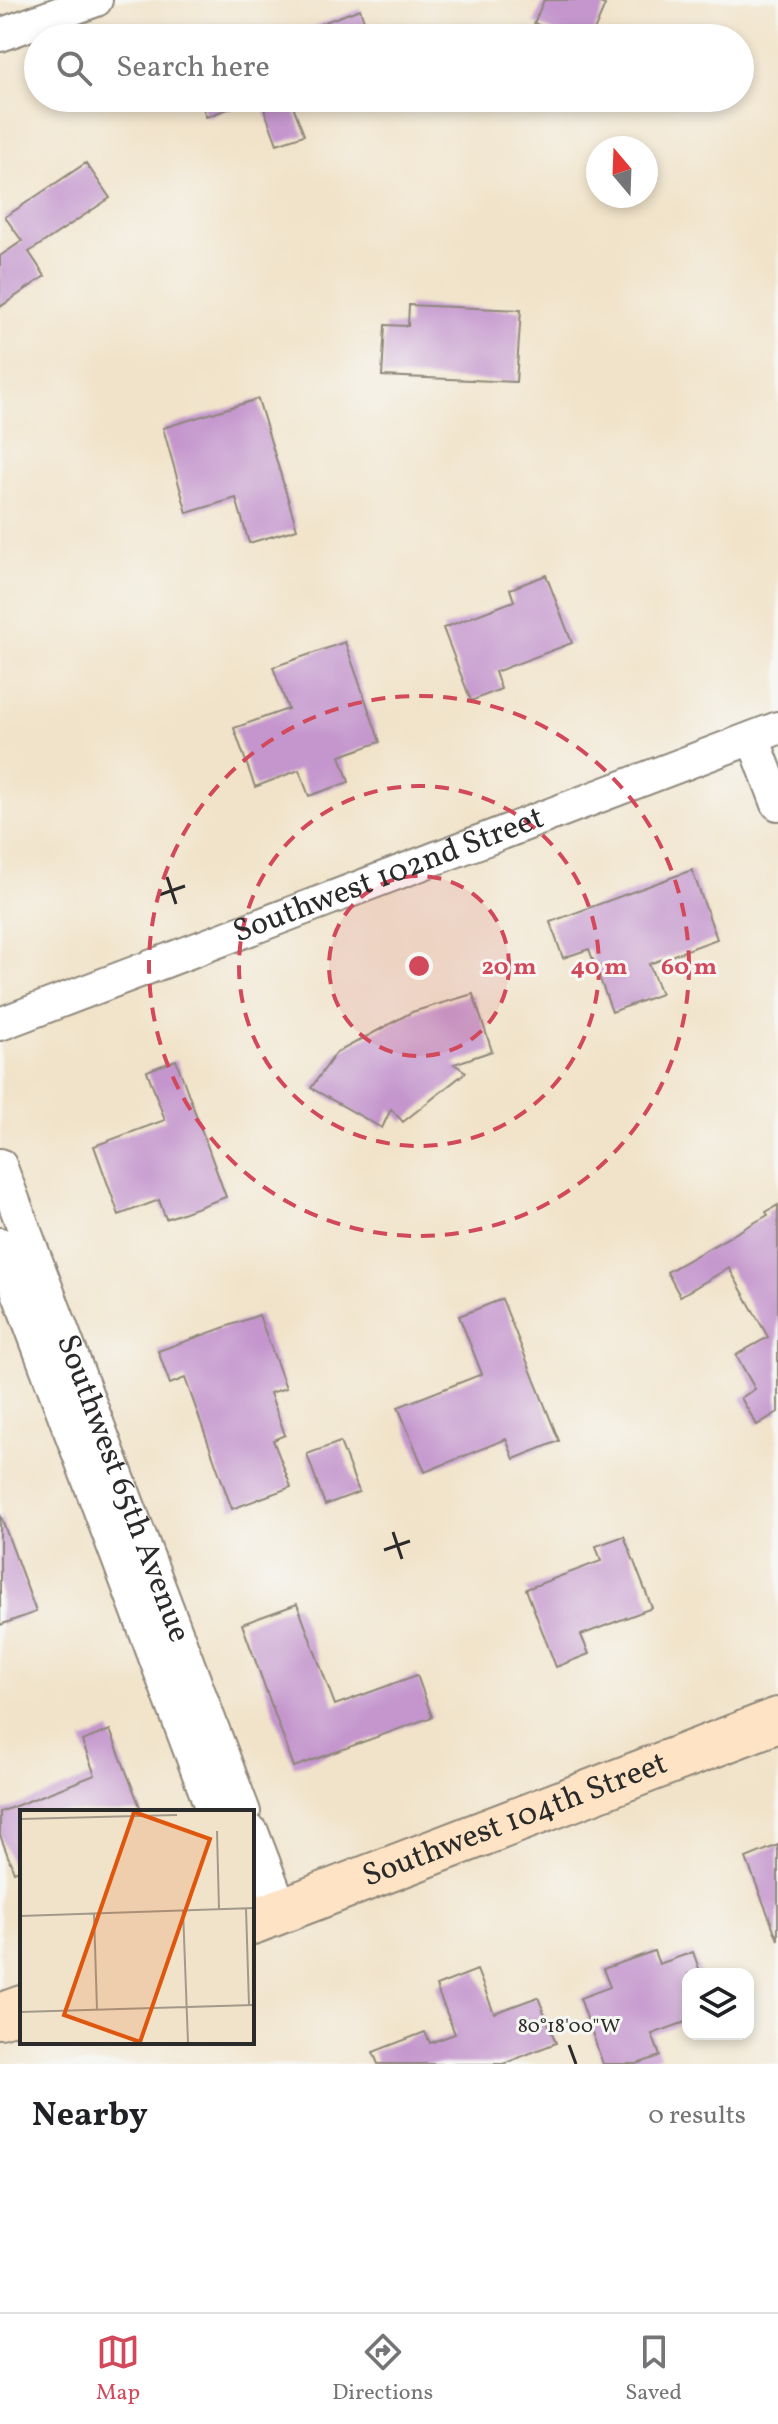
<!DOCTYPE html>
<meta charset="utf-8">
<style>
body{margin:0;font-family:Vollkorn,serif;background:#f6f6f6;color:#202124}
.controls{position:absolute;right:24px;bottom:24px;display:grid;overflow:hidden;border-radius:16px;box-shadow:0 4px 12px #0003}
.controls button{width:72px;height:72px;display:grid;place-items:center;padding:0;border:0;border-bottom:2px solid #e0e0e0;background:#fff;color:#202124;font:40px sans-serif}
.compass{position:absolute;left:586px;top:136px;width:72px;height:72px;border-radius:50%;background:#fff;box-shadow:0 4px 12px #0003;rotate:341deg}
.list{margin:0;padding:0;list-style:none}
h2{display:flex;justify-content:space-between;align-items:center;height:104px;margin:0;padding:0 32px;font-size:34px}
h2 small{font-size:26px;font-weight:400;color:#757577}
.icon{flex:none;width:44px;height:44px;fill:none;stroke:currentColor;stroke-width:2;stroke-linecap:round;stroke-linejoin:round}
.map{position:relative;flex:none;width:778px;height:2064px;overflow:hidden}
.search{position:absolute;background:#fff;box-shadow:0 4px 12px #0003;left:24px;right:24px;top:24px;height:88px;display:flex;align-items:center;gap:20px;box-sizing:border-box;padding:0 28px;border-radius:44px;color:#757577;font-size:30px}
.sheet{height:248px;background:#fff}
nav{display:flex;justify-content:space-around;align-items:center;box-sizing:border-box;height:112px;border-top:2px solid #e0e0e0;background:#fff;font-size:22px;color:#757577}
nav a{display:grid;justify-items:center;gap:4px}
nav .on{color:#d1495b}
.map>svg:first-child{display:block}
</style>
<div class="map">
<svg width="778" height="2064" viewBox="0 0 778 2064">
<rect width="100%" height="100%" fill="#f6f6f2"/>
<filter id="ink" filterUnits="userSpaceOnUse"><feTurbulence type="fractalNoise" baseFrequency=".0125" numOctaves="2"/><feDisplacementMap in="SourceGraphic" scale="16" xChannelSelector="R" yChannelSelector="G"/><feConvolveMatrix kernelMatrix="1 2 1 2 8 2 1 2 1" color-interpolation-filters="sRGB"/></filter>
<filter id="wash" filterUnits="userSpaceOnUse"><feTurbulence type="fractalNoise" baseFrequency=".006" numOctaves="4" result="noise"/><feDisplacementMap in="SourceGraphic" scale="32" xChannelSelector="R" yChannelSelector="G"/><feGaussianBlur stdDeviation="1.8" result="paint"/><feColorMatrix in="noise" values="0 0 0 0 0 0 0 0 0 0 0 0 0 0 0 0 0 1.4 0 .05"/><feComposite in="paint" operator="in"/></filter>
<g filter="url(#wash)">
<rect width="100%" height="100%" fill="#f1e3c9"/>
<g id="blocks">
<path fill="#c496cd" d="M544,0H592L605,5L591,38H570L534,23Z
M360,9L370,38H282Z
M200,98H258L206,117Z
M260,98H290L304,135L277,144Z
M86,163L110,198L29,252L45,276L0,307V256L22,241L5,217Z
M409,305L521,310L516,382L382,376L385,325L408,326Z
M258,399L297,529L249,543L236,498L187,513L163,428Z
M546,575L572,643L495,672L501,689L471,701L443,628L514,601L510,589Z
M345,642L380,742L340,756L349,782L309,796L299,770L255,787L234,728L288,709L273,667Z
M692,870L717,939L649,964L661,994L612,1012L589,949L563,958L550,922Z
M473,994L492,1051L454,1064L466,1072L403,1122L391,1109L382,1128L311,1088L336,1053L412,1012Z
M176,1060L226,1197L166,1219L159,1200L119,1215L94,1146L165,1120L147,1071Z
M778,1205V1412L757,1425L741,1398L755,1389L736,1355L768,1337L729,1268L680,1296L667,1272L768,1215L766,1212Z
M502,1299L559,1441L514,1459L506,1439L425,1472L398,1407L482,1374L459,1316Z
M259,1315L286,1388L270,1393L285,1435L273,1440L291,1487L232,1509L185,1378L170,1384L158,1351Z
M340,1442L359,1492L325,1505L307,1454Z
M0,1514L36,1612L0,1625Z
M624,1536L652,1608L581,1635L589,1654L556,1667L526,1589L601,1561L596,1546Z
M297,1604L335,1705L417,1675L432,1717L294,1767L242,1624Z
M110,1730L142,1812H22V1869L14,1872L0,1835V1812L95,1775L82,1741Z
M778,1845V1940L746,1858Z
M654,1951L659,1964L693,1952L701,1974H688V2021L652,2034L660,2056L637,2064H603L580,1998L610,1987L603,1969Z
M477,1970L494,2013L538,1997L556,2043L503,2064H378L373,2052L425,2032L430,2043L455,2034L436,1986Z"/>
</g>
</g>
<g filter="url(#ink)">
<use href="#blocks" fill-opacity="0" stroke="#8e877a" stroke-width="2"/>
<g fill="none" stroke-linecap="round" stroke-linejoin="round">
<g stroke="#8e877a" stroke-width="36">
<g id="street">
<path d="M0,35L96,0"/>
<path d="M753,738L778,804"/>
<path id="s1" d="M0,1024L778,728"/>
<path id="s2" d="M0,1165L244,1812"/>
<path d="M0,1244L213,1812"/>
<path d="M252,1832L282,1911"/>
</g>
</g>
<g stroke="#8e877a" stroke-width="48">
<g id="secondary">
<path id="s3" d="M252,1922L778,1720"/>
<path d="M0,2016L22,2008"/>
</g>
</g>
<use href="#street" stroke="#fff" stroke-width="32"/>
<use href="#secondary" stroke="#fee4c5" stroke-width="44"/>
</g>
</g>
<path fill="none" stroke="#2b2b2b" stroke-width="3" d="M167,877L176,904M159,895L185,886M393,1532L402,1559M384,1550L410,1541M569,2045L576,2064"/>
<circle cx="419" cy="966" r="90" fill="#d1495b" fill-opacity=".12"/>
<g fill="none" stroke="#d1495b" stroke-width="4" stroke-dasharray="14 10">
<circle cx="419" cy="966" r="90"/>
<circle cx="419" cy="966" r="180"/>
<circle cx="419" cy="966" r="270"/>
</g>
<g text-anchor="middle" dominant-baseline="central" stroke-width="6" stroke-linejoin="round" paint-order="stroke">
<g font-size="32" fill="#2b2b2b" stroke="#f6f6f2">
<text stroke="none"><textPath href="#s1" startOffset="416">Southwest 102nd Street</textPath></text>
<text stroke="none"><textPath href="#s2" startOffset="346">Southwest 65th Avenue</textPath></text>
<text stroke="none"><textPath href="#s3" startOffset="282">Southwest 104th Street</textPath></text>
</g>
</g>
<g transform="translate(20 1810)">
<rect width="234" height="234" fill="#f1e3c9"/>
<path fill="none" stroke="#a2998a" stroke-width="2" d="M0,9L157,5M197,21L199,99M226,98L229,195M163,100L168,233M74,103L77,200M0,106L234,98M0,202L234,195"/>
<path fill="#df570e" fill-opacity="0.15" stroke="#df570e" stroke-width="4" d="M114,2L190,29L120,232L44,205Z"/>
<rect width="234" height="234" fill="none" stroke="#2b2b2b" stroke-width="4"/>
</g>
<g font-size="20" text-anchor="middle" fill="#2b2b2b" stroke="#f6f6f2" stroke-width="6" stroke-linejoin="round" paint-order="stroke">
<text x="569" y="2032">80°18'00"W</text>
</g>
<circle cx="419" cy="966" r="12" fill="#d1495b" stroke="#f6f6f2" stroke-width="4"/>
<g font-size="24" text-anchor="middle" font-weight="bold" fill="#d1495b" stroke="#f6f6f2" stroke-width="6" stroke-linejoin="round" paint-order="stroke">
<text x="509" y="974">20 m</text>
<text x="599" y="974">40 m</text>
<text x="689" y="974">60 m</text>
</g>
</svg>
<div class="controls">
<button><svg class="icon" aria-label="layers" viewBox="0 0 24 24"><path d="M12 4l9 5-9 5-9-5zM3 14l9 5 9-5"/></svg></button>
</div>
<svg class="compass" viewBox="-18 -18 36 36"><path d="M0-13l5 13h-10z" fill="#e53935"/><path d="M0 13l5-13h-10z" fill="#757577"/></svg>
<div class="search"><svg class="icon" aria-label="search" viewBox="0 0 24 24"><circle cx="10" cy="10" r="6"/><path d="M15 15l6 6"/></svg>Search here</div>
</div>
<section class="sheet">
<h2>Nearby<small>0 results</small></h2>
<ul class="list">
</ul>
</section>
<nav>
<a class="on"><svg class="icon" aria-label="map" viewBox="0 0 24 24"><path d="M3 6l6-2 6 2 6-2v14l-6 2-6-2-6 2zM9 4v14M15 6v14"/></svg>Map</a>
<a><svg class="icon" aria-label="directions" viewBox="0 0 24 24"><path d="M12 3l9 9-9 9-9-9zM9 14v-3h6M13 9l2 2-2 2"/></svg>Directions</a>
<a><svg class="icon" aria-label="saved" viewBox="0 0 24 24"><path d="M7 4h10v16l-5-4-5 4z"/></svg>Saved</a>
</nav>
